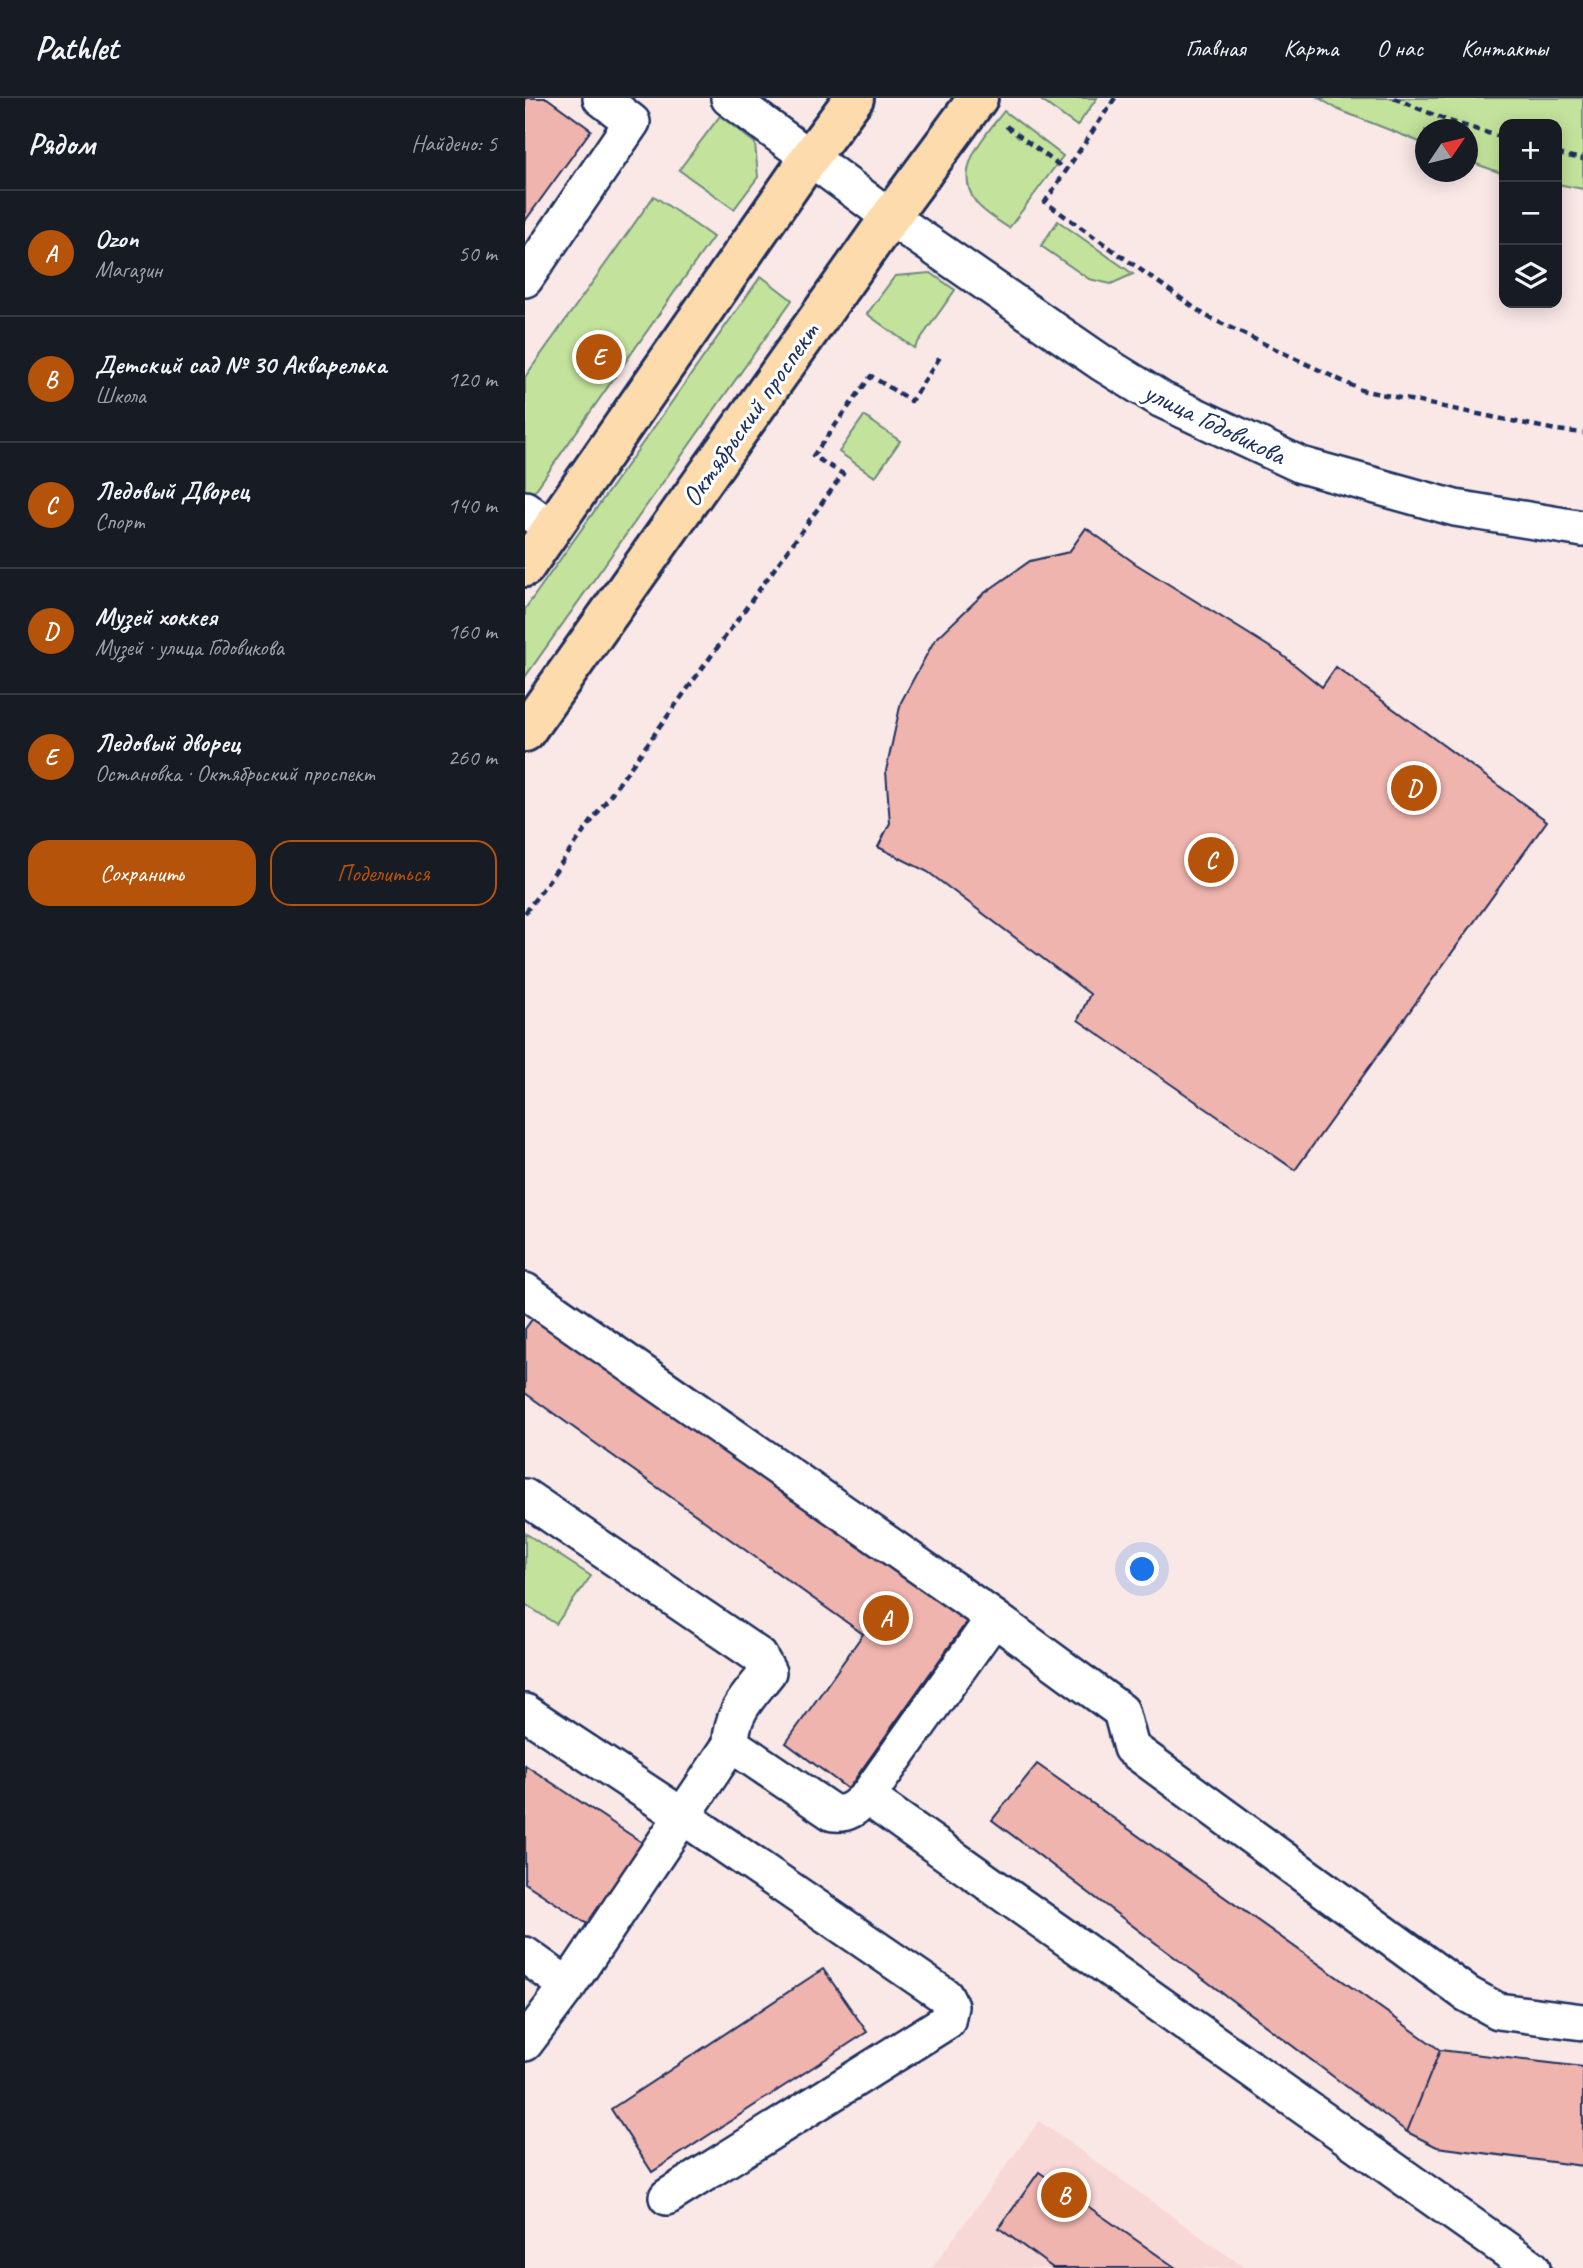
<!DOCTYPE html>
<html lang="ru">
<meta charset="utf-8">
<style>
body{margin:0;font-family:Caveat,sans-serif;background:#242831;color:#f1f3f6}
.controls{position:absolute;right:21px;top:21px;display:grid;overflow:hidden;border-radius:14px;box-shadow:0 4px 18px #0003}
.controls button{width:63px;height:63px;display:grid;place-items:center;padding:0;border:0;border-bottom:2px solid #363941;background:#171b24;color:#f1f3f6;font:35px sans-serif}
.compass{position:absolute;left:890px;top:21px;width:63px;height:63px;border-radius:50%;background:#171b24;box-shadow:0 4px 18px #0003;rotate:55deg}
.you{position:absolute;left:618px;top:1472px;width:24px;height:24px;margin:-18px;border:5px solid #fff;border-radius:50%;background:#1a73e8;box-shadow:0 0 0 10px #1a73e833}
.badge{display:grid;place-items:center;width:46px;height:46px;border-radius:50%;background:#b45309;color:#fff;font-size:23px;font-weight:700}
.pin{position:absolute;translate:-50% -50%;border:4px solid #fff;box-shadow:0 2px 7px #0006}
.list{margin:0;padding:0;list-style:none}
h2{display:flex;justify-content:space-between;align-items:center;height:91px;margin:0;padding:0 28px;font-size:30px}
h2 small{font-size:23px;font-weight:400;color:#9ea1a6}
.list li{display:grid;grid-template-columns:46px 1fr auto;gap:21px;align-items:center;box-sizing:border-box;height:126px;padding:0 28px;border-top:2px solid #363941}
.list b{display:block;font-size:26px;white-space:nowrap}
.list p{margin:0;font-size:23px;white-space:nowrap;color:#9ea1a6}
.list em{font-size:23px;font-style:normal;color:#9ea1a6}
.actions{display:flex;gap:14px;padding:21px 28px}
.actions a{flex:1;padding:16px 0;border:2px solid #b45309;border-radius:21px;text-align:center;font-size:24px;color:#b45309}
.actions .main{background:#b45309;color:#fff}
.icon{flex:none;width:38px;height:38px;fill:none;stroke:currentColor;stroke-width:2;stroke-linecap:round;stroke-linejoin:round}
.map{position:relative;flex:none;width:1058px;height:2170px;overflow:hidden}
header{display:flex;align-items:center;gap:42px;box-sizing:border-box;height:98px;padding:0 35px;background:#171b24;border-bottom:2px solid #363941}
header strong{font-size:33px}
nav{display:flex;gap:38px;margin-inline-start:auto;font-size:24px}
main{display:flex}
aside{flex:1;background:#171b24}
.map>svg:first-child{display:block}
</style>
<header>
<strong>Pathlet</strong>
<nav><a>Главная</a><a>Карта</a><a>О нас</a><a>Контакты</a></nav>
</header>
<main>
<aside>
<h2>Рядом<small>Найдено: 5</small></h2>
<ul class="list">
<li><span class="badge">A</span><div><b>Ozon</b><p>Магазин</p></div><em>50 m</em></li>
<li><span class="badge">B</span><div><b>Детский сад № 30 Акварелька</b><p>Школа</p></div><em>120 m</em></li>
<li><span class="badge">C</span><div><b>Ледовый Дворец</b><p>Спорт</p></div><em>140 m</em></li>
<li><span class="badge">D</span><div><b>Музей хоккея</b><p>Музей · улица Годовикова</p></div><em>160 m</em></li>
<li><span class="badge">E</span><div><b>Ледовый дворец</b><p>Остановка · Октябрьский проспект</p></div><em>260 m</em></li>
</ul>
<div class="actions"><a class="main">Сохранить</a><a>Поделиться</a></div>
</aside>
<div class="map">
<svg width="1058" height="2170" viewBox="0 0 1058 2170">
<rect width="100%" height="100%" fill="#fae8e7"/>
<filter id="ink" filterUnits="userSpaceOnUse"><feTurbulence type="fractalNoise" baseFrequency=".0143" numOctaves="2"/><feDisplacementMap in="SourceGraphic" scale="14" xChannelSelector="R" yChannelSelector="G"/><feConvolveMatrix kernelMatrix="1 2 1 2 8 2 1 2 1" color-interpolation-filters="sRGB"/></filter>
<g filter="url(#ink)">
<path fill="#f7d8d6" d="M514,2023L720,2170H407Z"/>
<path fill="#c3e39c" stroke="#6f897d" stroke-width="2" d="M513,0H572L552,28Z
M794,0H1058V91L1032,86V26H979V76L943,63L942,32H900V46L814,12Z
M479,13L538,58L484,130C474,123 457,114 450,103C428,70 459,39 479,13Z
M195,18L230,45L233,79L209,111L154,72Z
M129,98L188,139L0,407V279Z
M533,123L608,176L586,186L564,181L516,148Z
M406,175L430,192L389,250L342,216L370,178Z
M236,178L267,202L0,579V511Z
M339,318L375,343L350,379L314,354Z
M0,1435L66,1478L31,1526L0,1506Z"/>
<path fill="#f0b4ae" stroke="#1b2f5e" stroke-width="2" d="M0,0H22L66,32L0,123Z
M561,430L611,466L756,556L797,589L811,569L1022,723L770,1072L553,922L565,896L403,774L353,749L365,725L361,673L376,604L409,543L458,496L505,463L544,454Z
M14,1212L445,1519L323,1691L261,1645L338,1536L0,1295V1231Z
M512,1666L915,1952L882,2034L467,1722Z
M0,1667L127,1751L73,1833L0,1785Z
M298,1871L342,1934L127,2074L86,2011Z
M915,1952L1058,1969V2068L912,2049L882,2034Z
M514,2074L651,2170H528L474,2130Z"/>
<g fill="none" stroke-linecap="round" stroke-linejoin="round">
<g stroke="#1b2f5e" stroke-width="40">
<path id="minor" d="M204,0L365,119L577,265L637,302L776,367L930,410L1058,431
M0,181L107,24L76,0
M0,411L27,431
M0,1193L469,1520L596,1613L606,1650L942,1896L973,1913L1058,1924
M0,1399L234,1558L243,1574C224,1598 206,1614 206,1646L308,1715C323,1717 331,1709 342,1699L469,1520
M0,1614L159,1719L420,1898L425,1908L422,1923L142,2099
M342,1699L1007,2170
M0,1857L43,1888
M0,1945L43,1888L206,1646"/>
</g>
<g stroke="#1b2f5e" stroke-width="44">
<path id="major" d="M0,469L285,59L329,0
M0,634L365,119L453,0"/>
</g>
<path stroke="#1b2f5e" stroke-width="4.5" stroke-dasharray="7 5" stroke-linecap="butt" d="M590,0L520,104L681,218L836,292L1031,332L1058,335
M869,0L921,22L979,40
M481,28L542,73
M1032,56L1058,61
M0,815L318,376L288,358L346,278L386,303L417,256"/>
<use href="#minor" stroke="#fff" stroke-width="35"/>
<use href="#major" stroke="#fedbac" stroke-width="38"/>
</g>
</g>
<g text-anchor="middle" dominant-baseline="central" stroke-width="6" stroke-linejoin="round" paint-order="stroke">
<g font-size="28" fill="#1b2f5e" stroke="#fff">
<text transform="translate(225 316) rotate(-55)">Октябрьский проспект</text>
<text transform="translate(690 325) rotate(26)">улица Годовикова</text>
</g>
</g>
</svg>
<div class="controls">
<button>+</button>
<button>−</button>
<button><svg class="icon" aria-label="layers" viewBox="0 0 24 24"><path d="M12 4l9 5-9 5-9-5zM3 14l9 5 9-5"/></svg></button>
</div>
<svg class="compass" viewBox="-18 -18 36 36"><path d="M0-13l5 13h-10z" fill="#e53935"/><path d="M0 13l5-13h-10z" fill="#9ea1a6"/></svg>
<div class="you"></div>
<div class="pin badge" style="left:361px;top:1520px">A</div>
<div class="pin badge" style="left:539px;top:2097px">B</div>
<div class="pin badge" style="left:686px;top:762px">C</div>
<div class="pin badge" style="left:889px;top:690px">D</div>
<div class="pin badge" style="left:74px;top:259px">E</div>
</div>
</main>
